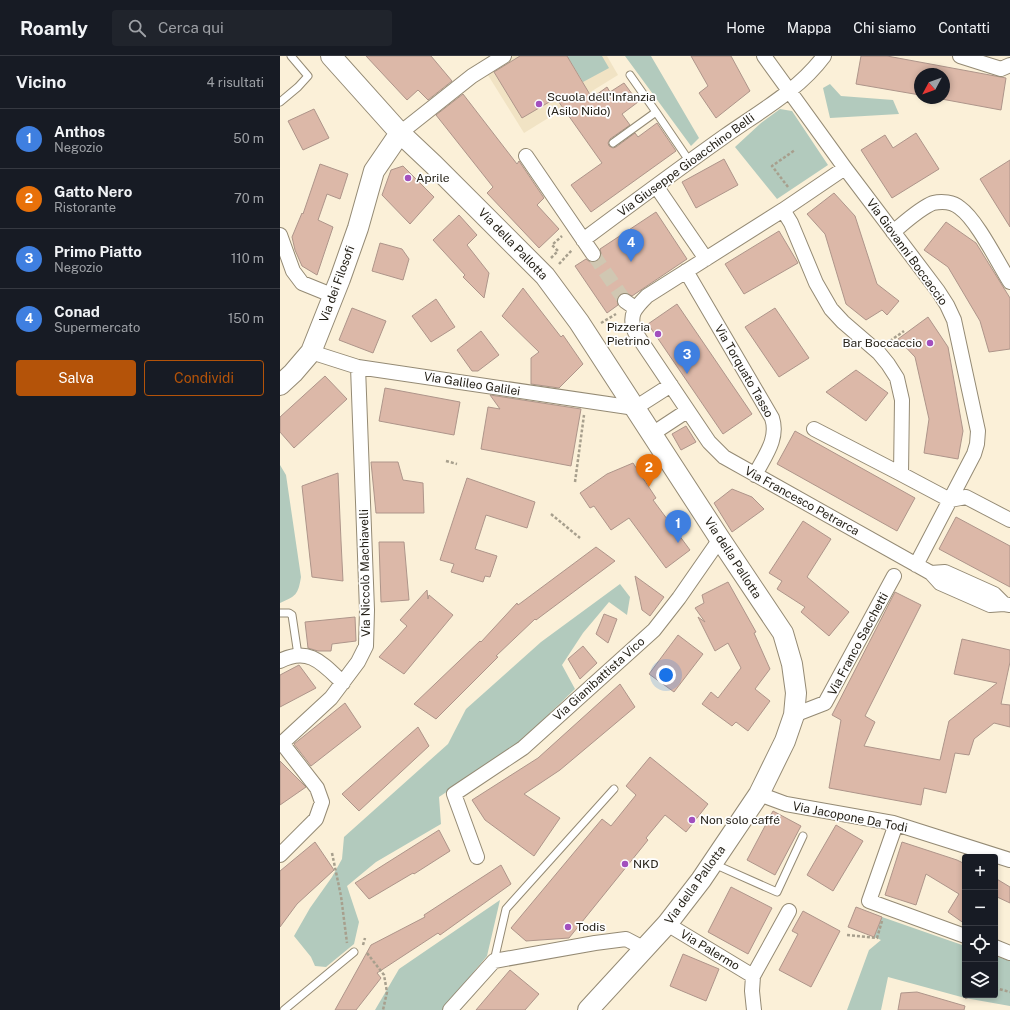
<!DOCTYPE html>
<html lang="it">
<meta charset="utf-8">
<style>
body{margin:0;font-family:"Public Sans",sans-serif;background:#20242c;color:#f1f3f6}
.controls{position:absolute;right:12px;bottom:12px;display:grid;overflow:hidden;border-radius:4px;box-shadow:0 2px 6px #0003}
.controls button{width:36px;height:36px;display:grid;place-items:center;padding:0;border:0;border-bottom:1px solid #363941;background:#171b24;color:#f1f3f6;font:20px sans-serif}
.compass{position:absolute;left:634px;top:12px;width:36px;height:36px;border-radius:50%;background:#171b24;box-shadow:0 2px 6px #0003;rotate:229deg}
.you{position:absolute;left:386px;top:619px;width:14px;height:14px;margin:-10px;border:3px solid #fff;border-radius:50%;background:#1a73e8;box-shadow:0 0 0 6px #1a73e833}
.badge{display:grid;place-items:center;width:26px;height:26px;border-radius:50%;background:#b45309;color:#fff;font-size:13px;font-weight:700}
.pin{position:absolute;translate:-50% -33px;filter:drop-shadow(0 1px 2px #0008)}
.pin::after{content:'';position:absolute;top:21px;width:14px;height:12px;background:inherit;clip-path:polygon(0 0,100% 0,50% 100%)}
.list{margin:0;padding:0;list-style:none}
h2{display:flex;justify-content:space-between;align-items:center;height:52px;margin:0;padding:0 16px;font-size:17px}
h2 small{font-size:13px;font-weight:400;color:#9ea1a6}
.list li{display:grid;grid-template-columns:26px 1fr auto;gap:12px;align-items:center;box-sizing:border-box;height:60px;padding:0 16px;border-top:1px solid #363941}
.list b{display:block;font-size:15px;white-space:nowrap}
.list p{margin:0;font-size:13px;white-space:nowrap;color:#9ea1a6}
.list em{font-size:13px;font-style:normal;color:#9ea1a6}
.actions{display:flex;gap:8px;padding:12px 16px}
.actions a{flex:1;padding:9px 0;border:1px solid #b45309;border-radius:4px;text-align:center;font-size:14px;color:#b45309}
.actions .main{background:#b45309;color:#fff}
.icon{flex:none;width:22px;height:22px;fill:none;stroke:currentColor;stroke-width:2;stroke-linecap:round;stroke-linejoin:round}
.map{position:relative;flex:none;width:730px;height:954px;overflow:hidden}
header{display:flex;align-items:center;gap:24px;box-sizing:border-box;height:56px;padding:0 20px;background:#171b24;border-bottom:1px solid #363941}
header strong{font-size:19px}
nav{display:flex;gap:22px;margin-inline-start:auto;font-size:14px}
.search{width:280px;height:36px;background:#20242c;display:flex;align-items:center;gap:10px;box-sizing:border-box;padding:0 14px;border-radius:4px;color:#9ea1a6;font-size:15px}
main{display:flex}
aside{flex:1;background:#171b24}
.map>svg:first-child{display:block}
</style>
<header>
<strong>Roamly</strong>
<div class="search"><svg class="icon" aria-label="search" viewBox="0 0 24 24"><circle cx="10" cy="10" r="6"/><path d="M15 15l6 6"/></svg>Cerca qui</div>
<nav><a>Home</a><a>Mappa</a><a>Chi siamo</a><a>Contatti</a></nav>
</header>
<main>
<aside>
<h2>Vicino<small>4 risultati</small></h2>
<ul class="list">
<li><span class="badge" style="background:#3f7fe0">1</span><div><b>Anthos</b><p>Negozio</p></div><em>50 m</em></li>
<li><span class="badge" style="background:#e8710a">2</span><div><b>Gatto Nero</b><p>Ristorante</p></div><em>70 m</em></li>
<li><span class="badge" style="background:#3f7fe0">3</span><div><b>Primo Piatto</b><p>Negozio</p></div><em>110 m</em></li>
<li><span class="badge" style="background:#3f7fe0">4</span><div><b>Conad</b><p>Supermercato</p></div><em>150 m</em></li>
</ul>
<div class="actions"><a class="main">Salva</a><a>Condividi</a></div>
</aside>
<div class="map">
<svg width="730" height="954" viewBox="0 0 730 954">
<rect width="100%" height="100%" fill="#fbf0d8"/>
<path fill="#f1e3c4" d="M233,0H327L338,19L244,77L206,16Z"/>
<path fill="#b2cabd" d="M287,0H322L329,12L303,26Z
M345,0H371L419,82L411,90Z
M550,28L561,40L613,44L619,58L550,62L543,32Z
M500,53L512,55L548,109L497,143L455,91L481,67Z
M0,409L6,419L21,521C18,539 16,540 0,547Z
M340,528L350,541L347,559L329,546L303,577L282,609L295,633L238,688L159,741L161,768L96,806L67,830L79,866L74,888L46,911L35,910L31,901L14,880L30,852L52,821L62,803L64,781L168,688L186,653L261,586Z
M220,844L207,900L162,954H95L119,913Z
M602,861L685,890V939H715V900L730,905V950L685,942L608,921L601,954H567L589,894L601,884L594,881Z"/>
<path fill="#dcb8a8" stroke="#ae958a" d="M86,0H151L172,25L148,44L138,34L127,44Z
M240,0H287L312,42L327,31L330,36L344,27L358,46L342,58L350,69L330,83L328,87L329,90L333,92L336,91L355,77L358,81L377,67L396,95L311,156L291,129L322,107L276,42L242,62L214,16Z
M411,0H451L470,35L436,62L419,37L428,30Z
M581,0H607L726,22L721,54L656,42H664V18H640V39L576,28Z
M183,38L237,108L239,105L264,142L257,149L279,173L259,192L207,137L213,131L156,59Z
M34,53L49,82L23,94L8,65Z
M636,77L659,113L612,142L581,94L605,79L613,92Z
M444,103L458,129L416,152L402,126Z
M730,104V171L700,123Z
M40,108L68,118L60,143L47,138L38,164L53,171L37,219L22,210L15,194L12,181L22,157L23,158Z
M123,110L154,141L130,168L102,139L111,114Z
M554,137L575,160L597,228L619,245L607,259L602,254L586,264L566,248L545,178L527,158Z
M376,156L407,203L352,240L346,237L341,238L337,244L338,249L327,257L295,210L306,203L310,206L317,205L321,201V197L320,193Z
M179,159L197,179L187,189L209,217L204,242L183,221L185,219L153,184Z
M666,166L696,187L730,242V293L709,296L700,265L668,211L644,194Z
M499,175L518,207L464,238L445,208Z
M100,187L122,193L129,203L123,224L92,215Z
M243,232L281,281L283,279L303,308L279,332L251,328V302L259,296L222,260Z
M156,243L175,271L151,286L132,260Z
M397,248L472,358L443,378L368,268Z
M72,252L106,265L93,297L59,284Z
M495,252L529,302L499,321L465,271Z
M648,261L668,291L683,375L678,403L644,397L649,363L635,301L618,283Z
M201,275L219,299L198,315H192L177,294Z
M576,314L608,337L586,365L546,336Z
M45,320L67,343L14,392L0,376V361Z
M105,332L180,346L174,379L99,365Z
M210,339L301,353L291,410L201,393L208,351L220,353Z
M406,370L416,386L401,394L392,378Z
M515,375L635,442L617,475L497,408Z
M91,406H118L123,424L143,427L144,457H96Z
M353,407L376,442L373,444L410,494L386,512L349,462L331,474L314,450L310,452L300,437L327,418Z
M58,417L61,485L63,525L32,521L22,430Z
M187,422L255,446L247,472L206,459L195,493L217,500L210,521L205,520L203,526L171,516L174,508L160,504Z
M452,433L472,441L484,453L452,476L434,447Z
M676,461L730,490V531L659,493Z
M523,465L551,483L527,521L569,556L549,580L521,556L525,551L497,533L502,525L489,517Z
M99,486H124L129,544L101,546Z
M316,491L335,505L256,564L255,563L216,600L218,601L156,663L134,648L200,585L201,586L237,547L238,549Z
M355,520L384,541L370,560L362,554Z
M448,526L476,576L474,577L490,613L475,633L490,645L468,675L456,666L452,670L422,648L431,636L438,642L461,612L448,587L435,595L418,561L425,566L415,552L424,547L422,539Z
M147,534L148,543L149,539L173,559L124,618L99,601L127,570L120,564Z
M615,536L641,549L585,660L595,666L584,690L660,704L669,665L717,627L674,618L682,583L730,594V606L721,648L730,649V671L714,667L694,683L689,699L675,697L666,737L644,732L641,749L549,732L561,664L552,659Z
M324,558L337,563L328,587L316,578Z
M75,561L76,585L52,588L51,595H38L28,592L25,566Z
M398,579L423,598L394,636L369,618Z
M303,590L317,607L300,623L288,603Z
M19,609L36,632L0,651V619Z
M340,628L355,651L280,714L244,738L280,762L254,800L205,764L192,744L258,702Z
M65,647L81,671L31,710L14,688Z
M138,671L149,690L79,755L62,738Z
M370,701L428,748L406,776L385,759L366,782L368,784L289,882L246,885L231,872L322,763L331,770L356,739L346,730Z
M0,705L26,731L0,749Z
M493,755L521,770L495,819L467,804Z
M556,769L583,785L553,835L527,819Z
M159,774L170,795L134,818L133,817L89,843L75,827Z
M35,786L54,814L17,848L0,871V815Z
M622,786L677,804L685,808V868L668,856L679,838L646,818L636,849L605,839Z
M221,809L231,828L160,879L158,877L97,917L101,922L76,954H55L91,889L145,861L144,859Z
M715,822L730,831V847L715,840Z
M451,831L492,852L468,898L428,876Z
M576,851L602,861L594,881L568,871Z
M523,855L560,875L531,931L499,914L518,878L512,875Z
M403,898L439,913L426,945L390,930Z
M230,914L259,938L245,954H196Z
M637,936L685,950L684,954H618L621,937Z"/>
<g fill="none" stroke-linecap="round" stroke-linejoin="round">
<path stroke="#d0c7b2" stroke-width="14" stroke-dasharray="14 7" stroke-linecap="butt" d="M313,198L345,245"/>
<g stroke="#948a74" stroke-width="9">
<path id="lane" d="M350,19L376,56
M0,46L18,31L28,20L11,0
M333,87L376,56L410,106
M0,557H9L12,559L18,599
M434,808L497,836L523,780
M214,905L226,853L334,733
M4,954L74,896"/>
</g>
<g stroke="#948a74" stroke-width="16">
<path id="street" d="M484,0L565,112L658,235L667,249L674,264L698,375L697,388L694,398L636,509
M680,0L721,13L730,9
M120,77L192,20L224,0
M246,100L313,198
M565,112L503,154L367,240C355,252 348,259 355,276L429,386L444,401L651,517L660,527L710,549L724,548L730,549
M376,130L426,203
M503,154L511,167L536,227L551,253L563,266L599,297L608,308L617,322L622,344L621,418L670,444L686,441L730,464
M613,176C624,167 640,152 653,147C662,145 673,146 680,152C697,164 718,207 730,226
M0,179L13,215L22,227L54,240
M303,184C350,149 397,114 445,80C479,56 519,34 544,0
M406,215L492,362C499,383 484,401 475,419
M345,245L355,252
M31,296L78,311L355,352L391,329
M534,373L621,418
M372,378L407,355
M651,517L665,516L714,538L724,548
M0,605C29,590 43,608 63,627
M514,659L545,647L614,520
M0,689L51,642L78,606L86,590L87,554L78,311
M479,738L506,748L613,767L730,804
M616,768L589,845L685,880
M0,799L36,763L42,746L37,732L2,687
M197,801L174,738L243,692L374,574L399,542L440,483
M387,868L473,920L472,935L474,954
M715,891L730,897
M473,920L509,855
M170,954L214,905L315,887L346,883L365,893"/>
</g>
<g stroke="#948a74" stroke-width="22">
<path id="secondary" d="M51,0L120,77L154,109L265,220L299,266L440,483L503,577L512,608L516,637L514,659L505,685L479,738L421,824L387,868L308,954
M0,329L13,317L31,296L60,223L78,172L94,115L120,77"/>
</g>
<path stroke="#a79f8d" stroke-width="2.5" stroke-dasharray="3 2" stroke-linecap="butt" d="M508,131L492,110L515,94
M271,202L278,195L272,189L282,180
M279,208L292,194
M321,267L336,258
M610,285L624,275
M166,405L177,408
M295,426L304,359
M271,458L300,482
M52,797L61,840L67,887
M567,879L597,882L602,865
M83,889L85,882
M87,897L104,919L107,936L103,954
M715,932L730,936
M685,942L692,939"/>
<use href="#lane" stroke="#fff" stroke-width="7"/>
<use href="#street" stroke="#fff" stroke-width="14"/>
<use href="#secondary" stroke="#fff" stroke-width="20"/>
</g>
<g fill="#a24fbe" stroke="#fefefe" stroke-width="1.5">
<circle cx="259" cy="48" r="4"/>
<circle cx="128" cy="122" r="4"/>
<circle cx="378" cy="278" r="4"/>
<circle cx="650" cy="287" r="4"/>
<circle cx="412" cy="764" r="4"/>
<circle cx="345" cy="808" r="4"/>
<circle cx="288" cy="871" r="4"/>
</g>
<g text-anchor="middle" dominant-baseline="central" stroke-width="3.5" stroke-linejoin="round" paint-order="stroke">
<g font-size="12" fill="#252118" stroke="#fefefe" text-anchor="start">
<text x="267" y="41">Scuola dell'Infanzia<tspan x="267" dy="14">(Asilo Nido)</tspan></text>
<text x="136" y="122">Aprile</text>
<text x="370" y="271" text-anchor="end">Pizzeria<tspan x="370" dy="14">Pietrino</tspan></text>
<text x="642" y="287" text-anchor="end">Bar Boccaccio</text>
<text x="420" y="764">Non solo caffé</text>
<text x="353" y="808">NKD</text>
<text x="296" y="871">Todis</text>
</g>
<g font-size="12" fill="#252118" stroke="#fefefe">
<text transform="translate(406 109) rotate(-36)">Via Giuseppe Gioacchino Belli</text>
<text transform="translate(233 188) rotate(46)">Via della Pallotta</text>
<text transform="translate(627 196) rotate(54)">Via Giovanni Boccaccio</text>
<text transform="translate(57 228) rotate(-70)">Via dei Filosofi</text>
<text transform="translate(464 315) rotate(60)">Via Torquato Tasso</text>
<text transform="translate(192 328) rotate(9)">Via Galileo Galilei</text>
<text transform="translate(522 445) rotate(29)">Via Francesco Petrarca</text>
<text transform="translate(453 502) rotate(57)">Via della Pallotta</text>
<text transform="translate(85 517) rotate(-91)">Via Niccolò Machiavelli</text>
<text transform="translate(578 588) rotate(-62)">Via Franco Sacchetti</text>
<text transform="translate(319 623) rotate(-42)">Via Gianibattista Vico</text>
<text transform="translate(570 761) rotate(11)">Via Jacopone Da Todi</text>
<text transform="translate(415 829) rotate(-54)">Via della Pallotta</text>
<text transform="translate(430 894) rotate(31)">Via Palermo</text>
</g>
</g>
</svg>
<div class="controls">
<button>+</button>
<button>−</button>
<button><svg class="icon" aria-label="locate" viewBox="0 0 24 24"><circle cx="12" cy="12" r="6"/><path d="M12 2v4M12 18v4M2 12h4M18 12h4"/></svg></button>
<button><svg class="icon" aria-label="layers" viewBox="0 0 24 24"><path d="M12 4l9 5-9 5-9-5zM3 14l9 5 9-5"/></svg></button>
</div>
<svg class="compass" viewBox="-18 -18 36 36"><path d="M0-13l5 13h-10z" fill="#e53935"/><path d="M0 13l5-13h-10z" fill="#9ea1a6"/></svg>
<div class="you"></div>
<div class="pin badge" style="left:398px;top:487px;background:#3f7fe0">1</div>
<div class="pin badge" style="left:369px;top:431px;background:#e8710a">2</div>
<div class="pin badge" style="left:407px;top:318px;background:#3f7fe0">3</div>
<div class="pin badge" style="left:351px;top:206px;background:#3f7fe0">4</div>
</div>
</main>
